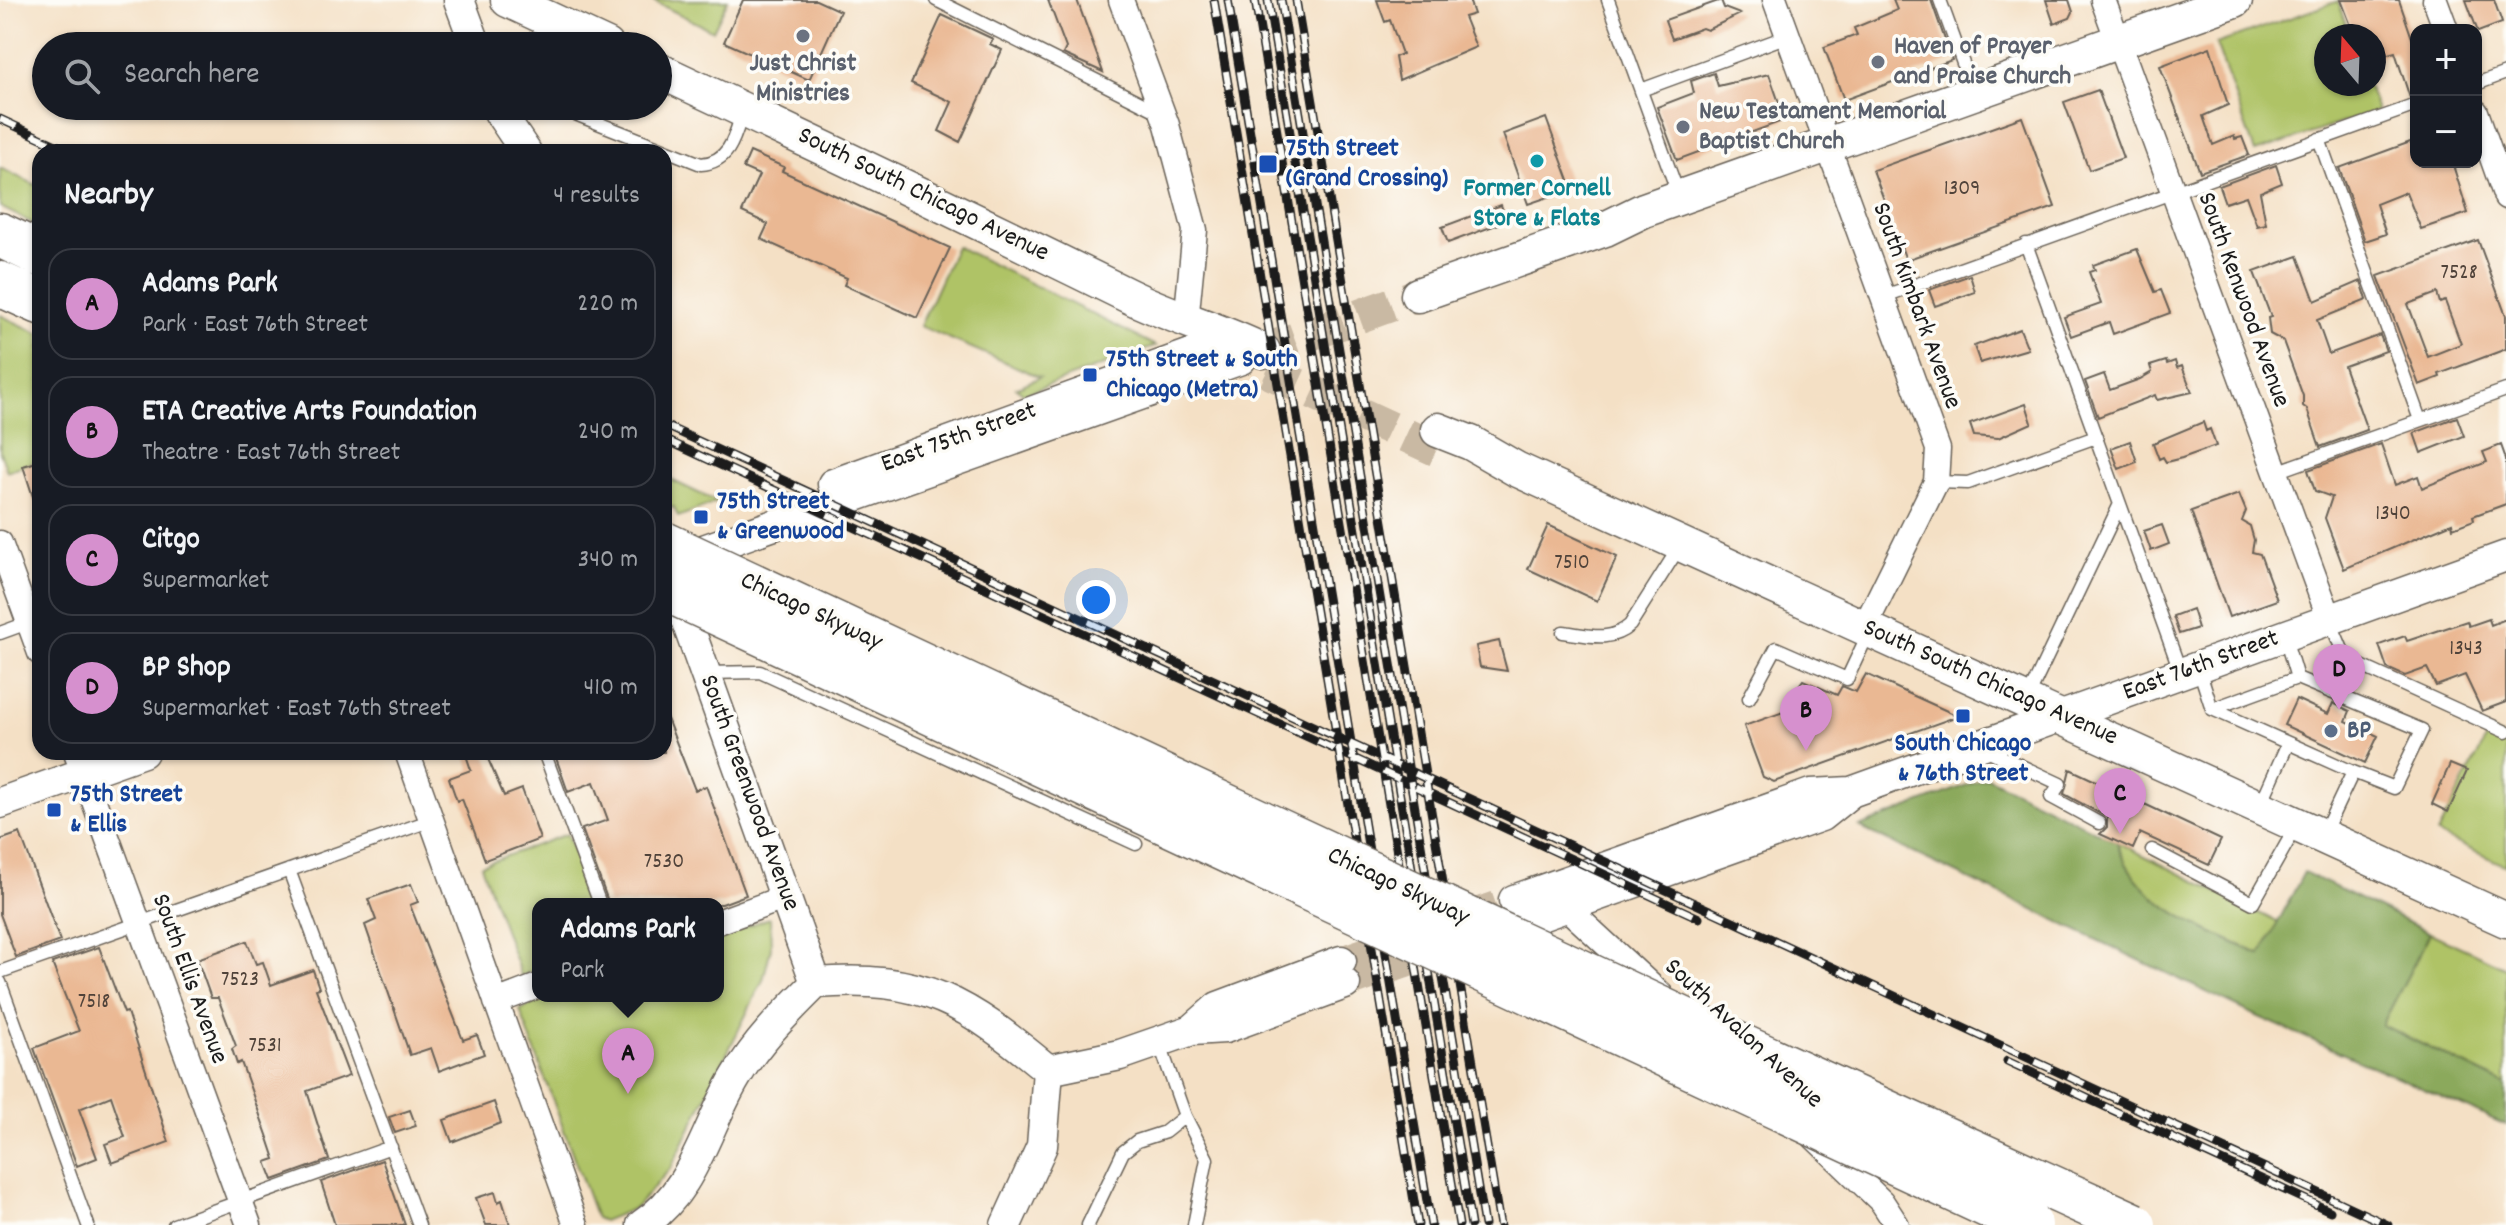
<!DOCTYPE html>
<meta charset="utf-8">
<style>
body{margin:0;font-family:Dekko,sans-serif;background:#20242c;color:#f1f3f6}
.controls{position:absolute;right:24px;top:24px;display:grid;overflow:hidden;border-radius:16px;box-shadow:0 2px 6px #0004}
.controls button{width:72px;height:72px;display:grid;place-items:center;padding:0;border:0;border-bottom:2px solid #363941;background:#171b24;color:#f1f3f6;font:40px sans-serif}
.compass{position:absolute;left:2314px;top:24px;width:72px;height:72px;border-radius:50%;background:#171b24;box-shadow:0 2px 6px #0004;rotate:341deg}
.you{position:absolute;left:1096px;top:600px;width:28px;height:28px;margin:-20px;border:6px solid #fff;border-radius:50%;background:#1a73e8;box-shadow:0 0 0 12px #1a73e833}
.badge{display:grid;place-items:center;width:52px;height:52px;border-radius:50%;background:#d690ce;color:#111;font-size:26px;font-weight:700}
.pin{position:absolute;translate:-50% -66px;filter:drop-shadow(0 2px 4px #0008)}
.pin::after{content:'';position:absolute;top:42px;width:28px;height:24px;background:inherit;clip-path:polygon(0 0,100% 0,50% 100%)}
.popup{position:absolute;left:532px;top:898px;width:192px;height:104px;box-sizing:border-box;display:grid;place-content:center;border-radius:16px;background:#171b24;filter:drop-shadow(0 2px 6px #0005);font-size:26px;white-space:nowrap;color:#9ea1a6}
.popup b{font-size:30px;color:#f1f3f6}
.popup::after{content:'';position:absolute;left:50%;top:100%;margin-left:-16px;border:16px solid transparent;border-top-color:#171b24}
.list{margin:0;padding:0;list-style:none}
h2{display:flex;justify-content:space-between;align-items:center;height:104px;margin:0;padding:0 32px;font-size:34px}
h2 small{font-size:26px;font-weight:400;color:#9ea1a6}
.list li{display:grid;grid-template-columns:52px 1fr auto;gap:24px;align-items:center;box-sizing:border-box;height:112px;margin:0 16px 16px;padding:0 16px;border:2px solid #363941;border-radius:24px}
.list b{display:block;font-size:30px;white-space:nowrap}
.list p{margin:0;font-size:26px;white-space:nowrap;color:#9ea1a6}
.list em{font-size:26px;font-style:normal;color:#9ea1a6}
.icon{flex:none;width:44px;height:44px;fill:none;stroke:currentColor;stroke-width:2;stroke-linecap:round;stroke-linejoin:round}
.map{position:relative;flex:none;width:2506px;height:1225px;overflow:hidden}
.search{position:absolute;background:#171b24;box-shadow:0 2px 6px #0004;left:32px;top:32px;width:640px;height:88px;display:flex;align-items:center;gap:20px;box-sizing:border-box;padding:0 28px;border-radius:44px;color:#9ea1a6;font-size:30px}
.panel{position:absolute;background:#171b24;box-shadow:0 2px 6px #0004;left:32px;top:144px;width:640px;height:616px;border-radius:24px}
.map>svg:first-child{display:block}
</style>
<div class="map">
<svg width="2506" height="1225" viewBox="0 0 2506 1225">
<rect width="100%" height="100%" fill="#fdfcf7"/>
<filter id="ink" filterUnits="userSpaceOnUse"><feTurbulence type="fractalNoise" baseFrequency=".0125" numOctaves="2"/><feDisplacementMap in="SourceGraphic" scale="16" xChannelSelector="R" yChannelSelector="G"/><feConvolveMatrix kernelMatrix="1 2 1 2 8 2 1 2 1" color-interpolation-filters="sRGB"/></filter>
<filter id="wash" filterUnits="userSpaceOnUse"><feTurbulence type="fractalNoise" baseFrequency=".006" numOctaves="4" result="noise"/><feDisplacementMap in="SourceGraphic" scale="32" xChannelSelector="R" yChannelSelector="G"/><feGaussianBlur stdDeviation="1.8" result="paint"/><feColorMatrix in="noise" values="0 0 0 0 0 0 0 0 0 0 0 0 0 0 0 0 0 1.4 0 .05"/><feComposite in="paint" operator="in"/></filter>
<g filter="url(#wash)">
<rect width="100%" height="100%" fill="#f4e0c5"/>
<path fill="#afc366" stroke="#667041" stroke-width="2" d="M651,0H728L713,31Z
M2338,1L2350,36H2326V84H2367L2377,111L2255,152L2216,44Z
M0,168L40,187V227L0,207Z
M956,246L1156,346L1024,394L1016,388L1040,377L920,326Z
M0,315L40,334V460L7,471L0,452Z
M664,473L665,477L717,502L678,517L674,507L666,509Z
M2490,731L2506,739V866L2437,834Z
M567,834L592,904H538V969L521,976L481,865Z
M2117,842L2279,923L2262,955C2207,930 2136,906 2117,842Z
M770,918L771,948L763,980L671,1168L635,1208L603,1221L596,1218L520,1010L550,996H718V936Z
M2430,933L2506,968V1085L2382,1025Z"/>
<path fill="#8ba95b" stroke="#54623c" stroke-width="2" d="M1987,777L2117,842C2136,906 2207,930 2261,955L2304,872L2430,933L2382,1025L2506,1085V1125L2259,1017L1859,827Z"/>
<g id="blocks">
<path fill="#eab893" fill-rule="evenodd" d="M743,0H816L840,11L809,80L724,42Z
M1048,0H1077L1103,72L1063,54L1066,48Z
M1377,0H1469L1474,14L1464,17L1476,47L1399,80L1395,57L1402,54L1390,20L1385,22Z
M1721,0L1724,8L1740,14L1707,30L1702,28L1672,39L1665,20Z
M1893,0H1931L1952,60L1844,100L1824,47L1857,35L1854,28L1897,10Z
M2046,0H2069L2073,12L2070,18L2054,24Z
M2341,0H2399L2416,50V96L2410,98L2395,52L2374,58V36H2355Z
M2466,0H2494L2502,23L2478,32Z
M942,15L993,39L990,44L1002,50L960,142L939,131L952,102L911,83Z
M2210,47L2228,105L2203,116L2213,145L2234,136L2235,139L2242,137L2249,155L2200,172L2160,66Z
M1714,73L1718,86L1769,74L1785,120L1677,160L1657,107L1694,93L1691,81Z
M2098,90L2123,158L2089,170L2064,102Z
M2022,117L2055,207L1906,260L1873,170Z
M1546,118L1572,189L1528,204L1503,134Z
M2416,140V162H2452L2468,213L2421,229L2406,192L2376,204L2386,234L2365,241L2339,168Z
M750,152L784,167L782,171L950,248L917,318L844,285L847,278L761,239L768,224L742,212L759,175L743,168Z
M2276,165L2282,183L2260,192L2266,224L2257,226L2246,196L2225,203L2219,186Z
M1501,205L1507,221L1448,243L1442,227Z
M2478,240L2506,316V349L2439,374L2440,377L2419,385L2378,276ZM2437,293L2440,303L2445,301L2461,344L2428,357L2408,304Z
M2137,249L2155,292L2161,290L2170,313L2113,334L2109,322L2071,336L2064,317L2101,304L2089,272L2095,270L2093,265Z
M2298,256L2315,301L2361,281L2367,300L2317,320L2329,354L2380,335L2386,351L2344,366L2367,430L2320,447L2307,409L2303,406V396L2283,341L2270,334L2268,318L2271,317L2254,272Z
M1970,275L1975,292L1935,306L1929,290Z
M2020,329L2028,349L1980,363L1974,346Z
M2166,361L2167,364L2175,361L2177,368L2182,366L2192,392L2157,400L2155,395L2098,417L2085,381L2104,374L2110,390L2140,379L2152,372L2150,366Z
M2026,404L2032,423L1998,438L1974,436L1970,424Z
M2457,417L2464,436L2421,453L2414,433Z
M2203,422L2206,431L2210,429L2216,446L2182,458L2166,462L2163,457L2159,459L2153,443Z
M2130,441L2137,462L2119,469L2111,448Z
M2381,444L2395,485L2418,476L2422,488L2487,462L2483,452L2501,445L2506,459V504L2473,516L2474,520L2453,528L2452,523L2344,569L2325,518L2332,497L2315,491L2308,470Z
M40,461V509H37L23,466Z
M2239,494L2246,511L2242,521L2250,526L2254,540L2252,552L2260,554L2277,600L2229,617L2191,511Z
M1548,525L1617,557L1597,601L1528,569Z
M2162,525L2169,544L2151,551L2144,531Z
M2192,609L2198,628L2179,634L2173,616Z
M2489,619L2491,625L2506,619V702L2482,711L2465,675L2436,686L2427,668L2405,676L2387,668L2379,645L2405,636L2407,641L2467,621L2469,626Z
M1499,641L1507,671L1480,667L1476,646Z
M1866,674L1958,716L1774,782L1763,777L1744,726L1803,705L1797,688L1803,680L1837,695L1842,686L1856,692Z
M2296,699L2328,714L2333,703L2350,711L2346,721L2378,736L2365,763L2284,725Z
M664,711L695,790L706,786L746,895L722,904H609L582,829L608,820L594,782L568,792L554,752H664Z
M465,752H485L504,796L522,789L540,839L485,860L462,799L457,801L449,778L471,770Z
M2450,764L2467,771L2448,812L2432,804Z
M2070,769L2221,840L2209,865L2140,833L2133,849L2100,834L2107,827V817L2064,794Z
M20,833L60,941L16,957L0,914V840Z
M411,884L418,902L410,905L463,1040L477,1035L484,1054L439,1071L431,1048L410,1055L365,925L376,920L368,899Z
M247,941L256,964L263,962L271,985L313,970L319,988L316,989L349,1076L307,1091L329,1160L273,1180L266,1162L275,1159L267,1135L241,1062L237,1064L232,1049L236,1046L218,998H211L197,959Z
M99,947L124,1013L127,1012L169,1142L112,1163L105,1144L125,1137L111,1096L79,1109L97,1158L77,1166L34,1048L79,1031L52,963Z
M494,1102L501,1123L452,1142L444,1120Z
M410,1110L416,1126L395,1133L389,1117Z
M382,1160L405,1225H335L321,1182Z
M495,1192L498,1202L502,1200L510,1225H486L476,1198Z"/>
</g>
</g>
<g filter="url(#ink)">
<use href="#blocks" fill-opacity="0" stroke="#686157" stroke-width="2"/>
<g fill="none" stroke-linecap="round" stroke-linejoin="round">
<path stroke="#c9b9a3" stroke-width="30" stroke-dasharray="30 15" stroke-linecap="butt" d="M1341,961L1514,900
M1345,984L1449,948"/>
<path stroke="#c9b9a3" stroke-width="34" stroke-dasharray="34 17" stroke-linecap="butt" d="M1263,351L1418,295
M1267,371L1442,452"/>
<g stroke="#686157" stroke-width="15">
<path id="service" d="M936,0L1159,112
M1608,0L1679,196
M1940,0L1973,91
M2476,84L2506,73
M1641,90L1788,36
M555,106L701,164C730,162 735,136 742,113
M2319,139L2420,420
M2026,244L2181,673
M1882,297L2416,105
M2276,472L2506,390
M1936,482L1968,483L2096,437
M2330,621L2346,659L2506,732
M1563,632C1588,635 1610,643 1630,625L1680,546
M0,633L33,621
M2285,638L2297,678L2422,730L2394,788L2353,772L2324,833
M2199,669L2212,709L2297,678
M706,673L760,672L1136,844
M1749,698L1776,648L1847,679L1869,632
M2027,699L2120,504
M2212,709L2353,772
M1985,749L2060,784L2051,797L2099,823
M544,752L600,904
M2260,806L2288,743
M2152,850L2253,903L2296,827
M289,870L419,1225
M0,972L432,820
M0,982L88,1225
M1159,1042L1185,1116L1207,1159L1194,1225
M174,1225L391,1147
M1088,1225L1123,1152L1137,1141L1165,1132L1185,1116"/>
</g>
<g stroke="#686157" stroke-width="27">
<path id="minor" d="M1121,0L1167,125L1195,230L1186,322
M1775,0L1938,449L1936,482L1865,626
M2103,0L2330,620
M2435,0L2446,30
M2476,112L2506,197
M0,543L40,653
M76,752L249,1225
M407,752L576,1225
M1556,898L1661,995
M718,922L786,897
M496,1002L538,986
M1814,1137L1882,1202L1897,1225"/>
</g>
<g stroke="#686157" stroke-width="33">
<path id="tertiary" d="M459,0L476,46
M499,112L526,152
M833,484L1213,346
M681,558L1241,359
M674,586L816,983
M0,803L143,752
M1514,900L1811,794L1851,792L2506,556
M1518,924L1821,816L1851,792
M1192,1030L1218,1007L1341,961
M1048,1070L1120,1055L1192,1030L1225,1028L1345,984
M642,1225C695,1190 705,1128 736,1077C757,1041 787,1012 816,983C924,974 967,1003 1048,1070
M1006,1225L1042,1146L1048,1070"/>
</g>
<g stroke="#686157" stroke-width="37">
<path id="secondary" d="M508,0L607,46
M658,70C816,144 973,219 1129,296C1174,318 1219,329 1263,351
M1418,295L1605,229L1644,210L2235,0
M1438,430L1471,443L1516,469L2506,920"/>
</g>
<g stroke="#686157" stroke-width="47">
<path id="motorway" d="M0,235L40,254
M0,284L40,302"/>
</g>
<use href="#service" stroke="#fff" stroke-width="12"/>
<use href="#minor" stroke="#fff" stroke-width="24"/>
<use href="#tertiary" stroke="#fff" stroke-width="30"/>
<use href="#secondary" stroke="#fff" stroke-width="34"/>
<use href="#motorway" stroke="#fff" stroke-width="44"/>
<g stroke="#1c1c1c" stroke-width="9">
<path id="rail" d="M1214,0L1418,1225
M1228,0L1431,1225
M1255,0L1459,1225
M1268,0L1471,1225
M1281,0L1484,1225
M1296,0L1500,1225
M0,119L71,152
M664,425L2388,1225
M664,439L1699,918
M2007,1061L2330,1211"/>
</g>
<use href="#rail" stroke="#fdfcf7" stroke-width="6" stroke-dasharray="18" stroke-linecap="butt"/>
<g stroke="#686157" stroke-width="47" stroke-linecap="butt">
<path id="motorway-bridge" d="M664,544L1712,1033L2134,1225
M664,588L2030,1225"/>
</g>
<use href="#motorway-bridge" stroke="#fff" stroke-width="44"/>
</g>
</g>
<g fill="#6b7280" stroke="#fdfcf7" stroke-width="3">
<circle cx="803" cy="36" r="8"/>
<circle cx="1878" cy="62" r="8"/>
<circle cx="1683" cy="127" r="8"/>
</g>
<circle fill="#0f9aa8" stroke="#fdfcf7" stroke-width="3" cx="1537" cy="161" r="8"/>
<g fill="#1a4fb4" stroke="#fdfcf7" stroke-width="3">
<rect x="1258" y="154" width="20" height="20" rx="4"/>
<rect x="1082" y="367" width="16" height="16" rx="4"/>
<rect x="693" y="509" width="16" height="16" rx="4"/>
<rect x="1955" y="708" width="16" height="16" rx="4"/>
<rect x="46" y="802" width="16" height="16" rx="4"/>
</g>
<circle fill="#5c6f8a" stroke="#fdfcf7" stroke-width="3" cx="2331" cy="731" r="8"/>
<g text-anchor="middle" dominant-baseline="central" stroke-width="7" stroke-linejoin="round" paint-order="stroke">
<g font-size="22" fill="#50433a">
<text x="1962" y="189">1309</text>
<text x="2459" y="273">7528</text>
<text x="2393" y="514">1340</text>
<text x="1572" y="563">7510</text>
<text x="2466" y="649">1343</text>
<text x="664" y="862">7530</text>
<text x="240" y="980">7523</text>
<text x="94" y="1002">7518</text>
<text x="265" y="1046">7531</text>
</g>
<g font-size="26" font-weight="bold" fill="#5b616d" stroke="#fdfcf7" text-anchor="start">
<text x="1894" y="47">Haven of Prayer<tspan x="1894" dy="30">and Praise Church</tspan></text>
<text x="803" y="64" text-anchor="middle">Just Christ<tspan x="803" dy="30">Ministries</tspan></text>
<text x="1699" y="112">New Testament Memorial<tspan x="1699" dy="30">Baptist Church</tspan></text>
</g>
<g font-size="26" font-weight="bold" fill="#164399" stroke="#fdfcf7" text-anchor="start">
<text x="1286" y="149">75th Street<tspan x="1286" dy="30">(Grand Crossing)</tspan></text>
<text x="1106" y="360">75th Street &amp; South<tspan x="1106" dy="30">Chicago (Metra)</tspan></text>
<text x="717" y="502">75th Street<tspan x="717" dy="30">&amp; Greenwood</tspan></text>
<text x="1963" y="744" text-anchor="middle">South Chicago<tspan x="1963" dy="30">&amp; 76th Street</tspan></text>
<text x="70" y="795">75th Street<tspan x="70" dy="30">&amp; Ellis</tspan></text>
</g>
<g font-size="26" font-weight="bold" fill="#0d838f" stroke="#fdfcf7">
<text x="1537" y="189">Former Cornell<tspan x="1537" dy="30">Store &amp; Flats</tspan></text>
</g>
<g font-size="26" fill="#1c1c1c" stroke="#fdfcf7">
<text transform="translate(923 195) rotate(26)">South South Chicago Avenue</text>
<text transform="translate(2243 300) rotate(70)">South Kenwood Avenue</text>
<text transform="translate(1916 306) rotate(70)">South Kimbark Avenue</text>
<text transform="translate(959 438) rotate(-20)">East 75th Street</text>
<text transform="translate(811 612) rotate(25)">Chicago Skyway</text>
<text transform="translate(2201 666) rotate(-20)">East 76th Street</text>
<text transform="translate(1990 683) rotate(24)">South South Chicago Avenue</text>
<text transform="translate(749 793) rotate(70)">South Greenwood Avenue</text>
<text transform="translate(1398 887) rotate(25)">Chicago Skyway</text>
<text transform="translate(189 979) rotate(70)">South Ellis Avenue</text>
<text transform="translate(1743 1034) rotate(43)">South Avalon Avenue</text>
</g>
<g font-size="26" font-weight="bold" fill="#4e5e75" stroke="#fdfcf7" text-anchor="start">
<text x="2347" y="731">BP</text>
</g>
</g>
</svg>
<div class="controls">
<button>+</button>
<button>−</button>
</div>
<svg class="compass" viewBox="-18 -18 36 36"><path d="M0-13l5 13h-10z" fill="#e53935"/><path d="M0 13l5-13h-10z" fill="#9ea1a6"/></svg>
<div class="you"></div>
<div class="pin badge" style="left:628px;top:1094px">A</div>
<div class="popup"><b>Adams Park</b>Park</div>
<div class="pin badge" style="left:1806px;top:751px">B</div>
<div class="pin badge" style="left:2120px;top:834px">C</div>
<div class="pin badge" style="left:2339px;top:710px">D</div>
<div class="search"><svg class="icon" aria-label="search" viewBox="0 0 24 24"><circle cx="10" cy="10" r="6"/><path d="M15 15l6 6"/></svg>Search here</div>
<section class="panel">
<h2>Nearby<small>4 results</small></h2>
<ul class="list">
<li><span class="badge">A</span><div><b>Adams Park</b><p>Park · East 76th Street</p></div><em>220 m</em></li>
<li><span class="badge">B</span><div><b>ETA Creative Arts Foundation</b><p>Theatre · East 76th Street</p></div><em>240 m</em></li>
<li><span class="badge">C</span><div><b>Citgo</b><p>Supermarket</p></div><em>340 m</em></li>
<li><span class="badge">D</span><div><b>BP Shop</b><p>Supermarket · East 76th Street</p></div><em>410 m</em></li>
</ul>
</section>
</div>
